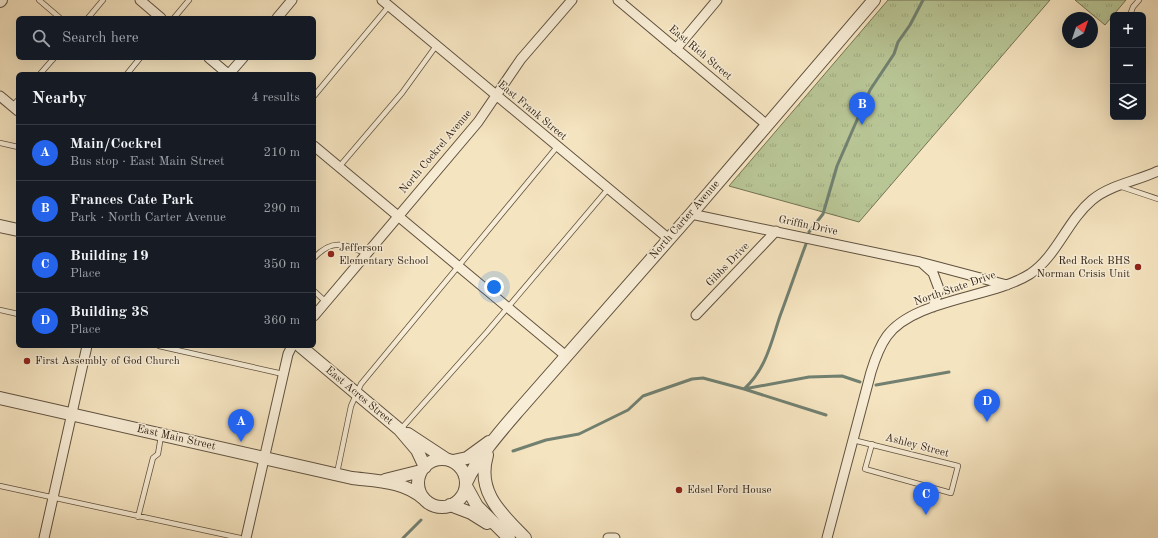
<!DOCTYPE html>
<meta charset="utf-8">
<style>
body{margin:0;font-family:"Old Standard TT",serif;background:#20242c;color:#f1f3f6}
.controls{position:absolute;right:12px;top:12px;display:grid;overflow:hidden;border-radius:6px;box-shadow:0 4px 16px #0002}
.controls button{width:36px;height:36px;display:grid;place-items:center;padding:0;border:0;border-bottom:1px solid #363941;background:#171b24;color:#f1f3f6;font:20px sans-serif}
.compass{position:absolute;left:1062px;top:12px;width:36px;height:36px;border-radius:50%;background:#171b24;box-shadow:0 4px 16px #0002;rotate:40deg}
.you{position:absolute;left:494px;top:287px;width:14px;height:14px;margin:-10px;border:3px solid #fff;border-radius:50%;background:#1a73e8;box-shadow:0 0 0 6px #1a73e833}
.badge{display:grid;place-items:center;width:26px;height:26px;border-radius:50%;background:#2563eb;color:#fff;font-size:13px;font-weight:700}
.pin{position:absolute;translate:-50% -33px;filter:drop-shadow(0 1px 2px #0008)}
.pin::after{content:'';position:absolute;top:21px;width:14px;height:12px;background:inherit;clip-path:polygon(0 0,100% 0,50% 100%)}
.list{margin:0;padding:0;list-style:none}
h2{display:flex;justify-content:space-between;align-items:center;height:52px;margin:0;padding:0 16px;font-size:17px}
h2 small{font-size:13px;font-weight:400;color:#9ea1a6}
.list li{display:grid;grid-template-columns:26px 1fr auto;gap:12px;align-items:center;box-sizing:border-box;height:56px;padding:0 16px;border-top:1px solid #363941}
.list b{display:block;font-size:15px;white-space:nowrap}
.list p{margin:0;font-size:13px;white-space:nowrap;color:#9ea1a6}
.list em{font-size:13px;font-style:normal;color:#9ea1a6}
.icon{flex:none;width:22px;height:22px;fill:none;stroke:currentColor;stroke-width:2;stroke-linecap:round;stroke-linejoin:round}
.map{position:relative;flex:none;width:1158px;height:538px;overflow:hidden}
.search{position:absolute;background:#171b24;box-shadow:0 4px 16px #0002;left:16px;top:16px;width:300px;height:44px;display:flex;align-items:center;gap:10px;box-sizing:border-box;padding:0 14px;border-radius:6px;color:#9ea1a6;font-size:15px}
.panel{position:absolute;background:#171b24;box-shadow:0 4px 16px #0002;left:16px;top:72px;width:300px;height:276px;border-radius:6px}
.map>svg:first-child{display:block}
</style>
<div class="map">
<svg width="1158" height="538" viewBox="0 0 1158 538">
<defs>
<pattern id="park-tufts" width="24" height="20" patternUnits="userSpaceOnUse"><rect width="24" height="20" fill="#b8c595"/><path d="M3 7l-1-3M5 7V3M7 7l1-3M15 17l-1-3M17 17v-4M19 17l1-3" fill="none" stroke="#9ea980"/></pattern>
</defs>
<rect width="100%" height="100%" fill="#f5e4c0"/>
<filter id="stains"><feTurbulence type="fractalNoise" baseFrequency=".005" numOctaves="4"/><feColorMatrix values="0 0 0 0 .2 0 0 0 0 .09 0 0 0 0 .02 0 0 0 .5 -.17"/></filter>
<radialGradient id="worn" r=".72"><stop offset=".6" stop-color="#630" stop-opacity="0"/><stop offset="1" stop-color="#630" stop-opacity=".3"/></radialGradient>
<path fill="url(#park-tufts)" stroke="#747354" d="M888,0H1050L859,222L729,186Z
M1075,0H1126L1105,25Z"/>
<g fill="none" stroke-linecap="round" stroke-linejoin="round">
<path stroke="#718070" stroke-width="3" d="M809,232L823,214L837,166L870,90L894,54L898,42L910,25L923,0
M806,244C797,268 789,292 780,316C771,343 766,369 744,389L826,415
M876,385L949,372
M513,451L546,440L579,434L628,410L643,396L692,379L703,378L744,389L809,377L842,376L860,382
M403,538L421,520"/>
<g stroke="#60523f" stroke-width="6">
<path id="service" d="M39,0L60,18
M1130,15L1133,7L1139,0
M88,18L103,0
M174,18L189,0
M40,74L54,58
M127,74L140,58
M314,96L389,6
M12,106L18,100
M0,143L18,147
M339,167L402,93L436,46
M1119,186L1158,199
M314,258C332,238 345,244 367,254
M314,291L326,302
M0,310L18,314
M159,346L283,374
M400,430L487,332L608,189
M853,440L958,466L951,493L865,469L872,444
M337,473L351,406L361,384L557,147
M0,486L240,538
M138,517L153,458L158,454L161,436"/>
</g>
<g stroke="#60523f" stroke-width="11">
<path id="minor" d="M140,0L161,18
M382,0L669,239
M618,0L767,125
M277,18L292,0
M676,49L717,0
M209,58L228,74
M229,74L243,58
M0,96L18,111
M314,146L566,356
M691,214L920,262L1007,285
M923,264L933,273L939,289L933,307
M696,315L776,231
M314,316L478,122L521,59L572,0
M44,538L87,346
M246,538L288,354L292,346
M608,538H615
M827,538L871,372C875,359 879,347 887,336C914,299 992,298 1030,274C1057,256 1067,221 1092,200C1110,185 1137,181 1158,171"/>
</g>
<g stroke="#60523f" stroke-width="14">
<path id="tertiary" d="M0,1L1,0
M0,226L18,230
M300,346L400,430L417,450L425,467
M0,398L352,478C376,481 405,481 424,499
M408,434L446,459
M487,455C476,493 502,514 525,538
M418 483a24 24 0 1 1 48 0a24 24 0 1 1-48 0Z
M453,461L467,458L489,442
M385,480L421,471
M466,483C478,457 499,433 518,411L691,214L874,0
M466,486L477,506L509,538
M450,505L471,513L487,523"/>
</g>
<use href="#service" stroke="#f8edd6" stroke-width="4.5"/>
<use href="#minor" stroke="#f8edd6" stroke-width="9"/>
<use href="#tertiary" stroke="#f8edd6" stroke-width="12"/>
</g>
<g fill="#8f2418" stroke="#f8edd6" stroke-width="1.5">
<circle cx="331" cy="254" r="4"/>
<circle cx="1138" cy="267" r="4"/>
<circle cx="27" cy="361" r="4"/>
<circle cx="679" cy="490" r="4"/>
</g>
<g text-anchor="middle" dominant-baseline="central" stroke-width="3" stroke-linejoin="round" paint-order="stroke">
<g font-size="11" fill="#2f2114" stroke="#f8edd6">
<text transform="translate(700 53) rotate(40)">East Rich Street</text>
<text transform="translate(532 111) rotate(40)">East Frank Street</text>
<text transform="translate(436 152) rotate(-50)">North Cockrel Avenue</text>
<text transform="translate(685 220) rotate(-49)">North Carter Avenue</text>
<text transform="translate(808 226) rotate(12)">Griffin Drive</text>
<text transform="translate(728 265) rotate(-46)">Gibbs Drive</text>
<text transform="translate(955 289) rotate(-19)">North State Drive</text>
<text transform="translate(359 396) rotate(40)">East Acres Street</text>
<text transform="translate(176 438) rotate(13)">East Main Street</text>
<text transform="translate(917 446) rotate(15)">Ashley Street</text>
</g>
<g font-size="11" fill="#2f2114" stroke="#f8edd6" text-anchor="start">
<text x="339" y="248">Jefferson<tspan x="339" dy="13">Elementary School</tspan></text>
<text x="1130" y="261" text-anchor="end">Red Rock BHS<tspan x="1130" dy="13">Norman Crisis Unit</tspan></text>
<text x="35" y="361">First Assembly of God Church</text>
<text x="687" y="490">Edsel Ford House</text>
</g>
</g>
<rect width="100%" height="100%" filter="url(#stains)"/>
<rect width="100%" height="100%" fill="url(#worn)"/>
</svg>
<div class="controls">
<button>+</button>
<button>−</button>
<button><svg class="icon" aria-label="layers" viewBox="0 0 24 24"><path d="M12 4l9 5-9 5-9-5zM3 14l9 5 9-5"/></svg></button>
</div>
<svg class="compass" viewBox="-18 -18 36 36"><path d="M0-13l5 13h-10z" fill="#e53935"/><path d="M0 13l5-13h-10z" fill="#9ea1a6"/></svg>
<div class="you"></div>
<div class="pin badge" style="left:241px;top:442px">A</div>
<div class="pin badge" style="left:862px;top:125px">B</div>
<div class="pin badge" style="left:926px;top:515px">C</div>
<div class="pin badge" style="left:987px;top:422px">D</div>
<div class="search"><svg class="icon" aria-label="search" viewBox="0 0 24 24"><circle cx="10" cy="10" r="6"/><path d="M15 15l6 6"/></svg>Search here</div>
<section class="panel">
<h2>Nearby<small>4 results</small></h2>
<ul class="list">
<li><span class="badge">A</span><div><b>Main/Cockrel</b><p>Bus stop · East Main Street</p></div><em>210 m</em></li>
<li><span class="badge">B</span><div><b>Frances Cate Park</b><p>Park · North Carter Avenue</p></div><em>290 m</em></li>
<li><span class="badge">C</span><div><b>Building 19</b><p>Place</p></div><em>350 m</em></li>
<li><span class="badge">D</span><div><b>Building 38</b><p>Place</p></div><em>360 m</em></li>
</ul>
</section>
</div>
